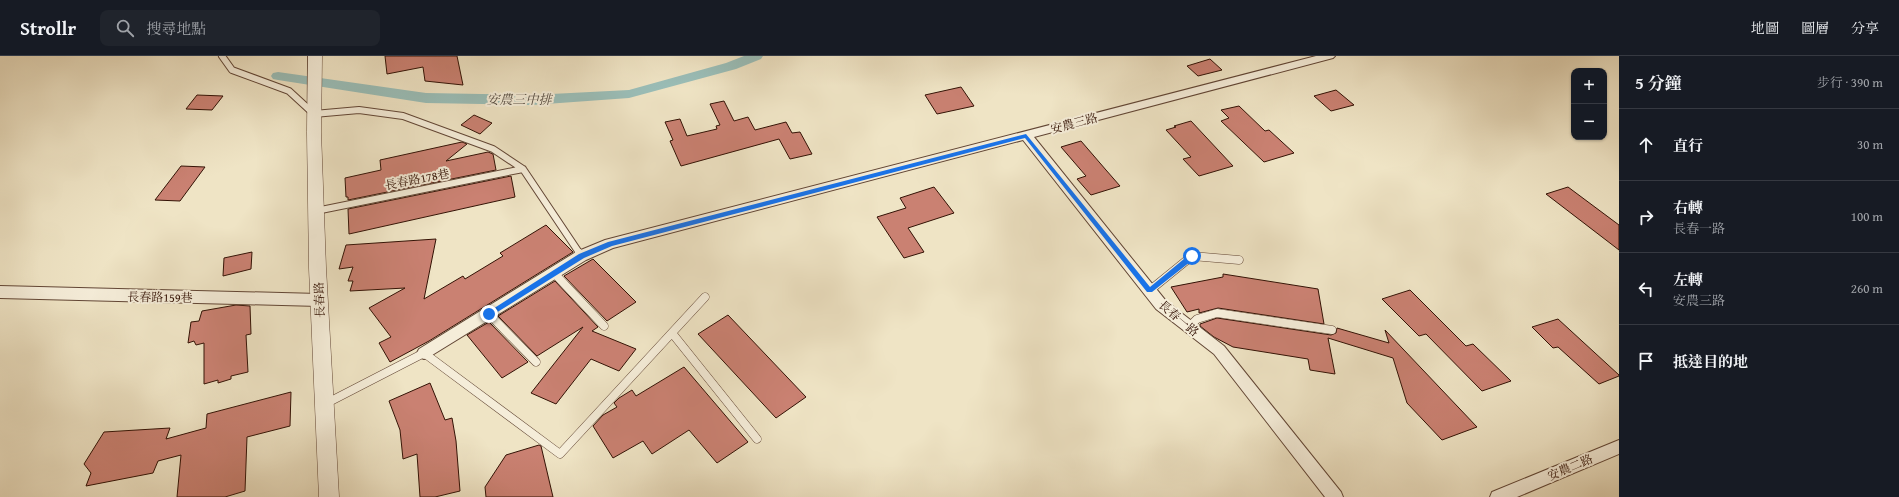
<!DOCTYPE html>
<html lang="zh-TW">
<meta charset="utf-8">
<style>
body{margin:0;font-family:"Gentium Book Plus","Noto Serif TC",serif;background:#20242c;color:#f1f3f6}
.controls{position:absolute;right:12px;top:12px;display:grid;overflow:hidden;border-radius:8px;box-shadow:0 1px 3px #0004}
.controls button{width:36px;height:36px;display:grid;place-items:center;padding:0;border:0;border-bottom:1px solid #363941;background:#171b24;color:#f1f3f6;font:20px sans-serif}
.stop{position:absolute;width:12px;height:12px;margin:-9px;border:3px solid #1a73e8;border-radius:50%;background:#fff}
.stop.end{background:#1a73e8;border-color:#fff;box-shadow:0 1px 4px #0008}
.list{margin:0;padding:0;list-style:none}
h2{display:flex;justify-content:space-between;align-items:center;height:52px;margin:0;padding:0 16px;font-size:17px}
h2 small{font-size:13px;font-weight:400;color:#9ea1a6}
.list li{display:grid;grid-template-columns:26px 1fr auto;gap:12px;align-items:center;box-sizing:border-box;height:72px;padding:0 16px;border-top:1px solid #363941}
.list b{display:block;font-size:15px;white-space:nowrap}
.list p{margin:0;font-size:13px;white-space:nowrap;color:#9ea1a6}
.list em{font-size:13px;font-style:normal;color:#9ea1a6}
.icon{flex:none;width:22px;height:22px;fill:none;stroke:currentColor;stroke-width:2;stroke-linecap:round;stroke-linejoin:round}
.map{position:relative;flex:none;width:1619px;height:441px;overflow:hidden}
header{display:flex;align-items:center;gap:24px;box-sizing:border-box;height:56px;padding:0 20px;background:#171b24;border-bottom:1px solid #363941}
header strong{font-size:19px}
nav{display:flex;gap:22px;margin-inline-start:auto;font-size:14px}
.search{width:280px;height:36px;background:#20242c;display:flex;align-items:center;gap:10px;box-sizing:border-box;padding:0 14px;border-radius:8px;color:#9ea1a6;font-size:15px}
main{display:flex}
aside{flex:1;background:#171b24}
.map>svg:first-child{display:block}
</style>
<header>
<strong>Strollr</strong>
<div class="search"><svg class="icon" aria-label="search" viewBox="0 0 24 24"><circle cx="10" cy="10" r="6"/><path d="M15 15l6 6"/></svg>搜尋地點</div>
<nav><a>地圖</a><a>圖層</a><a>分享</a></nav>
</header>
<main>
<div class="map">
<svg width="1619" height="441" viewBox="0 0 1619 441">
<rect width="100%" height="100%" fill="#efe4c5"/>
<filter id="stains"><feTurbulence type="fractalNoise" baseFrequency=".005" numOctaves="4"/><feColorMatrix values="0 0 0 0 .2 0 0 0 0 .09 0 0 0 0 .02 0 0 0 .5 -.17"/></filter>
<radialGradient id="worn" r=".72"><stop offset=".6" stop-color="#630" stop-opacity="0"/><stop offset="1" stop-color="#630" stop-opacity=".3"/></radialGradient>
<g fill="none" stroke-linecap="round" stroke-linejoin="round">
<path fill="#9abeb8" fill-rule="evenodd" d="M744,0H763L761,3L736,13L629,42L532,49L426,47L278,24L273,23L271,20L273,17L278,16L426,37L532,39L629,34L726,7Z"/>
</g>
<path fill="#ca8172" stroke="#331205" d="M385,0H457L463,29L425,25L423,11L387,18Z
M1210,3L1222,14L1198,20L1187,10Z
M961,31L974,50L937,58L925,39Z
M1336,34L1354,49L1331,55L1314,40Z
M197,39L223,40L212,54L186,53Z
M724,45L734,65L748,61L755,74L786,66L792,77L800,76L812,98L790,103L779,83L681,110L670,85L673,84L665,66L680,63L687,80L717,73L716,70L720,69L710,48Z
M1239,50L1265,75L1269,74L1294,97L1264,106L1221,65L1229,62L1221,54Z
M474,59L492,67L480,78L461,69Z
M1191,65L1233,110L1199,120L1183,103L1191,101L1166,74L1176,71L1174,70Z
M1081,85L1106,114L1120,130L1091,139L1077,123L1086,120L1061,91Z
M462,86L467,88L446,105L488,96L493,98L496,114L348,144V141H346L345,122L381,114L380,104Z
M181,110L205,111L180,145L155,144Z
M511,120L515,141L349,178L348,153Z
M934,131L954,157L908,172L924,196L904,202L877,161L906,152L900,142Z
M1568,131L1619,169V194L1546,138Z
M546,169L573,196L429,285L390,306L379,287L391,281L369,252L405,232L350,235L353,225H348L353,211L339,213L346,189L436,183L424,243L463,220L465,223L503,200L500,197Z
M252,196L251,213L223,220L224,202Z
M593,203L636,246L607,265L564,220Z
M1223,218L1318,233L1324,268L1218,252L1199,257V253L1187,256L1171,231L1223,221Z
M555,225L598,271L592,275L636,293L619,315L591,303L556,348L531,337L583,271L537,300L498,260Z
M1410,234L1466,290L1473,288L1511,325L1482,335L1426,278L1419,280L1382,243Z
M236,249L250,250L251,278L246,279L248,316L231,320V323L218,327V324L204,328V287L196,289L194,285L188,287L191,266L199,265L202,255Z
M728,259L806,341L776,362L698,278Z
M1217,262L1331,279L1336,277L1337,272L1389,287L1385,274L1477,371L1442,384L1407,347L1393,302L1328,282L1335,318L1310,314L1308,303L1233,291L1214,281L1200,270V268Z
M1558,263L1619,319V320L1599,328L1558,291L1553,292L1532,271Z
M489,266L528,306L502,322L467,279Z
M684,311L748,386L717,407L689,374L652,398L643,385L613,402L593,370L603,359L617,351L614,347L619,342L632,334L636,340Z
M430,327L445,364L452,362L456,385L460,435L435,441H420L417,398L403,403L400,374L389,345Z
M291,336L290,370L247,381L245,435L225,441H177L181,399L158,405L153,417L86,430L91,417L84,408L104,376L170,372L166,383L206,372L207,358Z
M539,389L541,390L553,441H486L485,431L506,399Z"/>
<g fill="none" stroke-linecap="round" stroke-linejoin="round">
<g stroke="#624635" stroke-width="8">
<path id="service-far1" d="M222,0L232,14L289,35L314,58L359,54L403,60L493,93L523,113L580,198
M316,155L523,113"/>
</g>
<g stroke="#624635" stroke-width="9">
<path id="service" d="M579,197L581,200
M554,217L604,270
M1149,235L1192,200L1239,204
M489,258L536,306
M1189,271L1197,263L1217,257L1332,274
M672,277L757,383
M325,348L424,297L560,398L705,241"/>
</g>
<g stroke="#624635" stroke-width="2">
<path id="minor" d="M1316,0H1335L1333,2L1034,81L1166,245L1224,290L1341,436L1343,441H1325L1214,298L1156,253L1023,84L613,192L586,204L429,301L424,303L419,301L417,297L419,293L576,196L605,184Z
M0,230L319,238L324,240L326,244L324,248L319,250L0,242Z
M1619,384V398L1517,441H1490L1492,436Z"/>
</g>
<g stroke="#624635" stroke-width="1">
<path id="tertiary" d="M308,0H322L321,76L326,212L339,441H319L309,212L307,76Z"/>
</g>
<use href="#service-far1" stroke="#f5edd9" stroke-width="6"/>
<use href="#service" stroke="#f5edd9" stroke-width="8"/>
<use href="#minor" fill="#f5edd9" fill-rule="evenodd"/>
<use href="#tertiary" fill="#f5edd9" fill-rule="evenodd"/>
</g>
<path fill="#1a73e8" d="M1026,78L1150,231L1190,198H1195V202L1152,236H1147L1025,82L612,190L584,202L491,260L489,261L485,258L579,198L608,186Z"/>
<g text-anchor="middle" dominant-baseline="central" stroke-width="4" stroke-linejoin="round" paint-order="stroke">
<g font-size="12" fill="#331205" stroke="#f5edd9">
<text transform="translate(1074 67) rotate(-15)">安農三路</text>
<text transform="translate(417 123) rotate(-11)">長春路178巷</text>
<text transform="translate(160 241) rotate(1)">長春路159巷</text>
<text transform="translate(319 244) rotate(-92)">長春路</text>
<text transform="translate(1179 262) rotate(40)">長春一路</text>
<text transform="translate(1570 411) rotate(-23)">安農二路</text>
</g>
<g font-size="13" font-style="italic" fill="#574e44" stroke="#f5edd9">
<text x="519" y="43">安農三中排</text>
</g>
</g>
<rect width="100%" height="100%" filter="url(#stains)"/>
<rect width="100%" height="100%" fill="url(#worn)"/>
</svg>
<div class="controls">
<button>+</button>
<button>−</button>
</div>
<div class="stop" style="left:1192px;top:200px"></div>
<div class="stop end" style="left:489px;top:258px"></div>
</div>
<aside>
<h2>5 分鐘<small>步行 · 390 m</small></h2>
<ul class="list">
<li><svg class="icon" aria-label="ahead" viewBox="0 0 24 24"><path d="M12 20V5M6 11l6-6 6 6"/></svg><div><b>直行</b></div><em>30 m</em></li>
<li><svg class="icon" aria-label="right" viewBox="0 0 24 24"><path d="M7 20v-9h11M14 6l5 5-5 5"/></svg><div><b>右轉</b><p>長春一路</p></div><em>100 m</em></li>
<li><svg class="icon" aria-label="left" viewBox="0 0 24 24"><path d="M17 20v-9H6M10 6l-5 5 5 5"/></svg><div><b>左轉</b><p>安農三路</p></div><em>260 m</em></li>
<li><svg class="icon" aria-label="arrive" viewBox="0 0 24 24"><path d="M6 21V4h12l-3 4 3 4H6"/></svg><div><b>抵達目的地</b></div></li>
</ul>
</aside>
</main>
